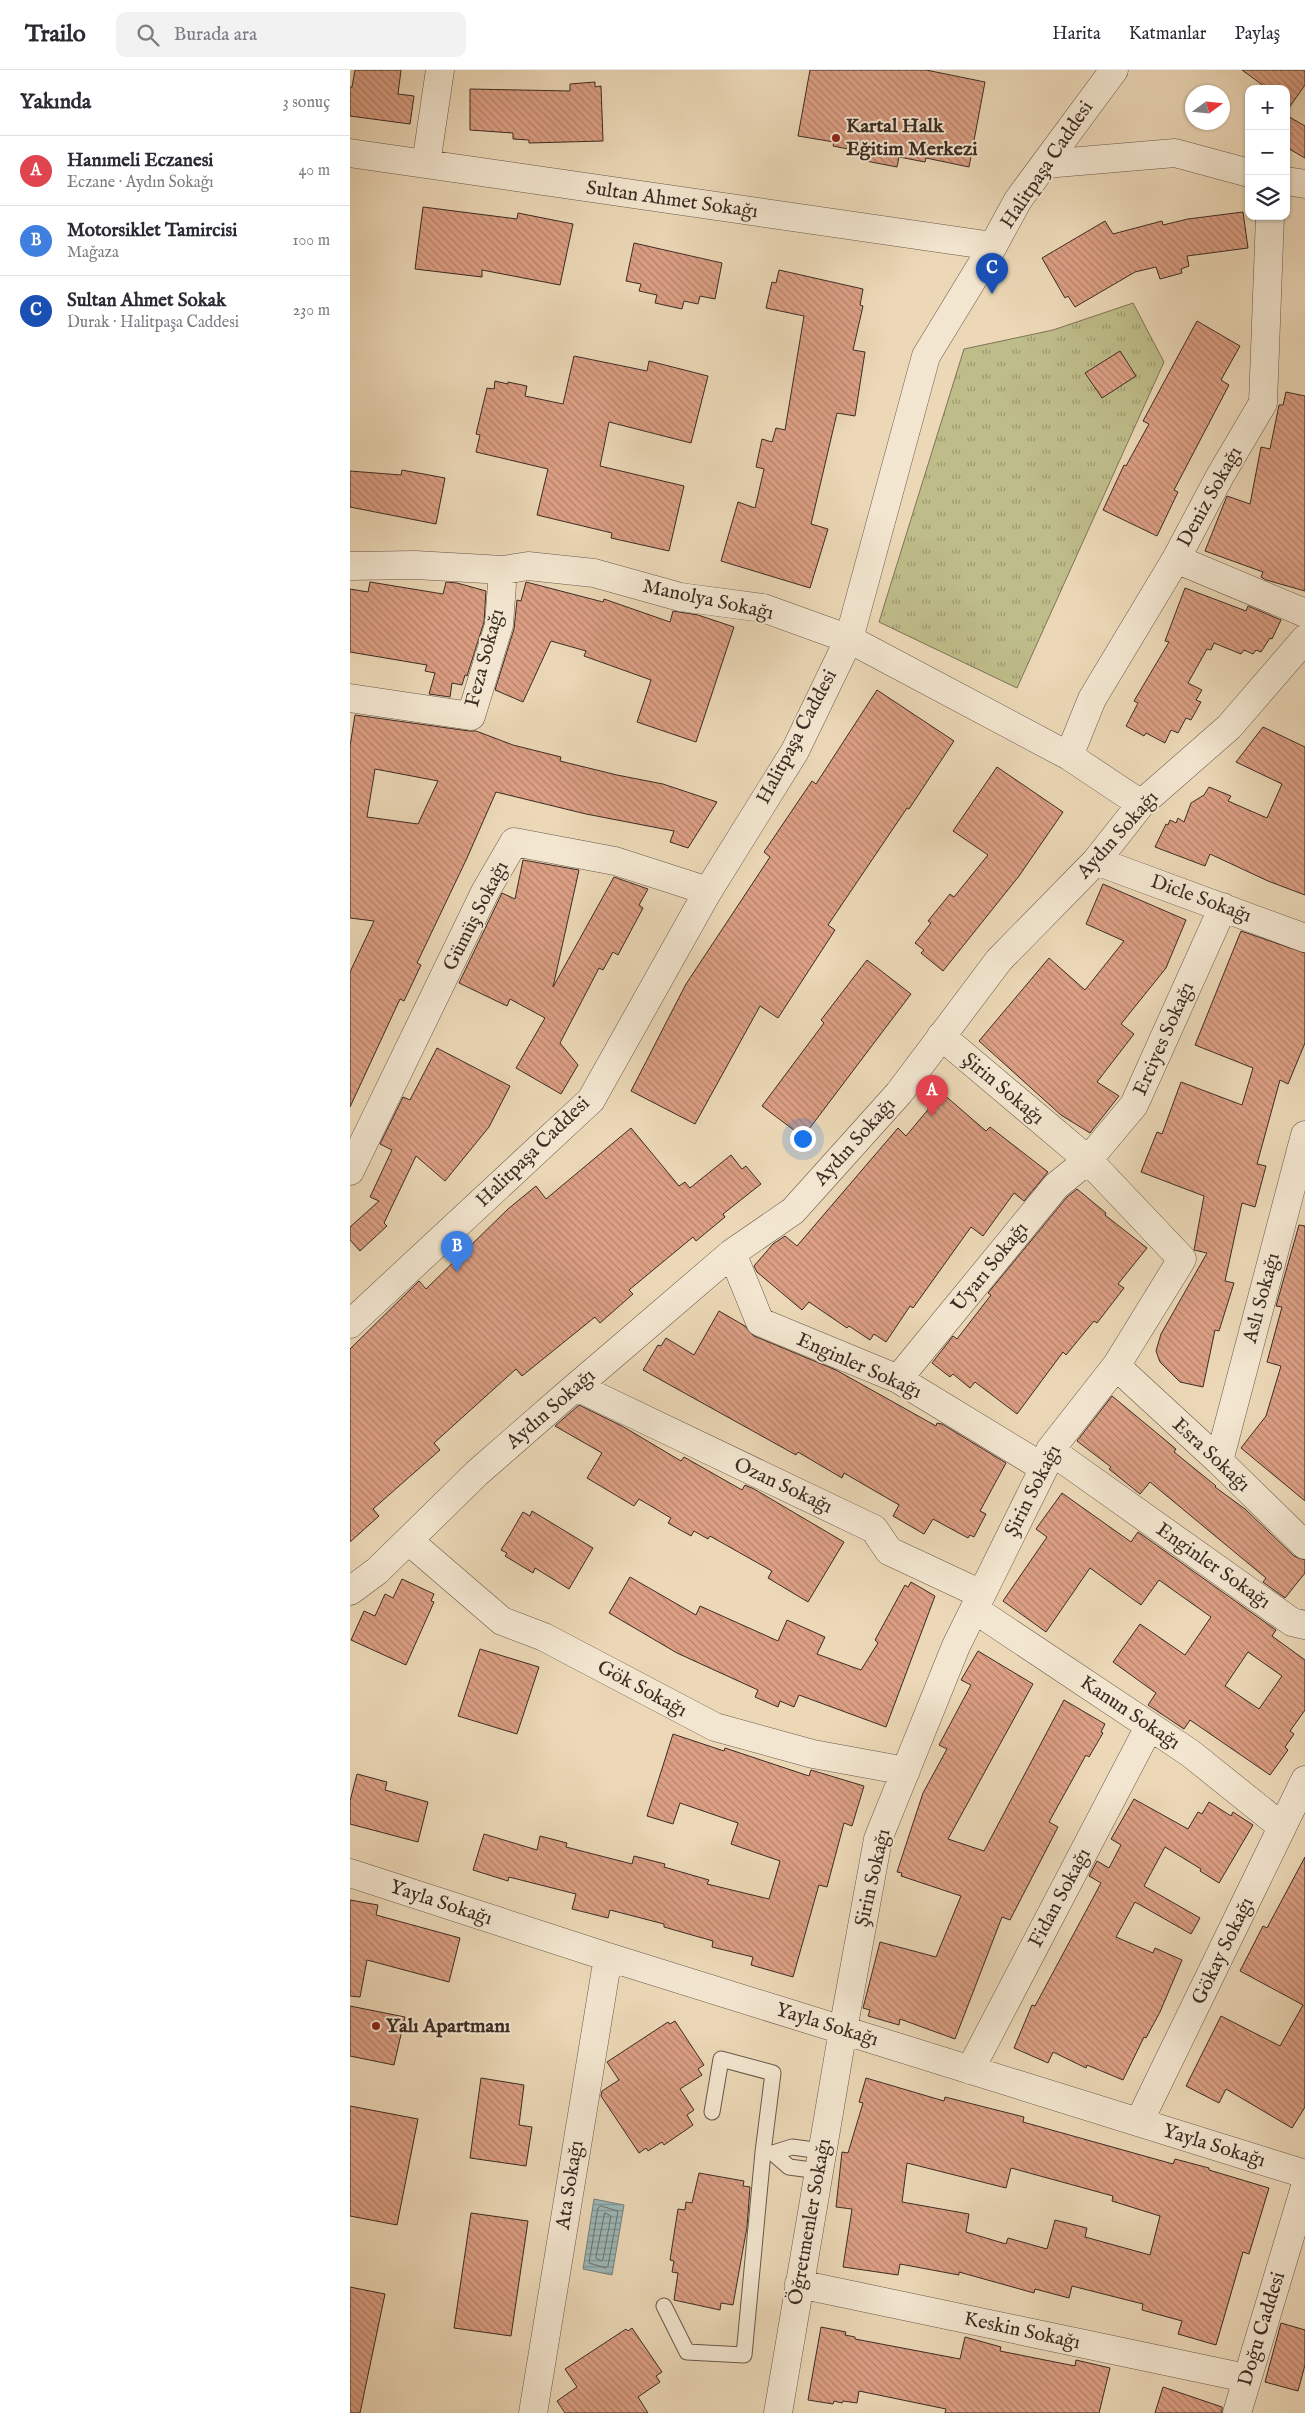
<!DOCTYPE html>
<html lang="tr">
<meta charset="utf-8">
<style>
body{margin:0;font-family:"IM FELL English",serif;background:#f2f2f3;color:#2b2b33}
.controls{position:absolute;right:15px;top:15px;display:grid;overflow:hidden;border-radius:10px;box-shadow:0 1px 4px #0004}
.controls button{width:45px;height:45px;display:grid;place-items:center;padding:0;border:0;border-bottom:1px solid #e1e1e2;background:#fff;color:#2b2b33;font:25px sans-serif}
.compass{position:absolute;left:835px;top:15px;width:45px;height:45px;border-radius:50%;background:#fff;box-shadow:0 1px 4px #0004;rotate:75deg}
.you{position:absolute;left:452px;top:1068px;width:18px;height:18px;margin:-12px;border:4px solid #fff;border-radius:50%;background:#1a73e8;box-shadow:0 0 0 8px #1a73e833}
.badge{display:grid;place-items:center;width:32px;height:32px;border-radius:50%;background:#7c3aed;color:#fff;font-size:16px;font-weight:700}
.pin{position:absolute;translate:-50% -41px;filter:drop-shadow(0 1px 2px #0008)}
.pin::after{content:'';position:absolute;top:26px;width:18px;height:15px;background:inherit;clip-path:polygon(0 0,100% 0,50% 100%)}
.list{margin:0;padding:0;list-style:none}
h2{display:flex;justify-content:space-between;align-items:center;height:65px;margin:0;padding:0 20px;font-size:21px}
h2 small{font-size:16px;font-weight:400;color:#7c7c81}
.list li{display:grid;grid-template-columns:32px 1fr auto;gap:15px;align-items:center;box-sizing:border-box;height:70px;padding:0 20px;border-top:1px solid #e1e1e2}
.list b{display:block;font-size:19px;white-space:nowrap}
.list p{margin:0;font-size:16px;white-space:nowrap;color:#7c7c81}
.list em{font-size:16px;font-style:normal;color:#7c7c81}
.icon{flex:none;width:28px;height:28px;fill:none;stroke:currentColor;stroke-width:2;stroke-linecap:round;stroke-linejoin:round}
.map{position:relative;flex:none;width:955px;height:2343px;overflow:hidden}
header{display:flex;align-items:center;gap:30px;box-sizing:border-box;height:70px;padding:0 25px;background:#fff;border-bottom:1px solid #e1e1e2}
header strong{font-size:24px}
nav{display:flex;gap:28px;margin-inline-start:auto;font-size:18px}
.search{width:350px;height:45px;background:#f2f2f3;display:flex;align-items:center;gap:12px;box-sizing:border-box;padding:0 18px;border-radius:10px;color:#7c7c81;font-size:19px}
main{display:flex}
aside{flex:1;background:#fff}
.map>svg:first-child{display:block}
</style>
<header>
<strong>Trailo</strong>
<div class="search"><svg class="icon" aria-label="search" viewBox="0 0 24 24"><circle cx="10" cy="10" r="6"/><path d="M15 15l6 6"/></svg>Burada ara</div>
<nav><a>Harita</a><a>Katmanlar</a><a>Paylaş</a></nav>
</header>
<main>
<aside>
<h2>Yakında<small>3 sonuç</small></h2>
<ul class="list">
<li><span class="badge" style="background:#e0444e">A</span><div><b>Hanımeli Eczanesi</b><p>Eczane · Aydın Sokağı</p></div><em>40 m</em></li>
<li><span class="badge" style="background:#3f7fe0">B</span><div><b>Motorsiklet Tamircisi</b><p>Mağaza</p></div><em>100 m</em></li>
<li><span class="badge" style="background:#1a4fb4">C</span><div><b>Sultan Ahmet Sokak</b><p>Durak · Halitpaşa Caddesi</p></div><em>230 m</em></li>
</ul>
</aside>
<div class="map">
<svg width="955" height="2343" viewBox="0 0 955 2343">
<defs>
<pattern id="park-tufts" width="24" height="20" patternUnits="userSpaceOnUse" patternTransform="scale(1.25)"><rect width="24" height="20" fill="#bebc89"/><path d="M3 7l-1-3M5 7V3M7 7l1-3M15 17l-1-3M17 17v-4M19 17l1-3" fill="none" stroke="#9c9970"/></pattern>
<pattern id="water-rules" width="6" height="5" patternUnits="userSpaceOnUse" patternTransform="scale(1.25)"><rect width="6" height="5" fill="#9cb8b7"/><path d="M0 2.5h6" fill="none" stroke="#809695"/></pattern>
<pattern id="building-back-hatch" width="6" height="6" patternUnits="userSpaceOnUse" patternTransform="scale(1.25)"><rect width="6" height="6" fill="#dc9f84"/><path d="M-1 5l2 2M0 0l6 6M5-1l2 2" fill="none" stroke="#b4826c"/></pattern>
</defs>
<rect width="100%" height="100%" fill="#ecd8b7"/>
<filter id="stains"><feTurbulence type="fractalNoise" baseFrequency=".004" numOctaves="4"/><feColorMatrix values="0 0 0 0 .2 0 0 0 0 .09 0 0 0 0 .02 0 0 0 .5 -.17"/></filter>
<radialGradient id="worn" r=".72"><stop offset=".6" stop-color="#630" stop-opacity="0"/><stop offset="1" stop-color="#630" stop-opacity=".3"/></radialGradient>
<path fill="url(#park-tufts)" stroke="#7d7456" d="M783,233L814,292L667,618L529,552L614,279L703,260Z"/>
<path fill="url(#water-rules)" stroke="#76807c" d="M244,2129L274,2135L262,2205L233,2199Z"/>
<g fill="none" stroke-linecap="round" stroke-linejoin="round">
<path stroke="#6c726e" stroke-width="1" d="M251,2136L268,2141L258,2196L256,2198L239,2193L248,2138Z
M255,2143L261,2146L253,2189L251,2191L246,2188Z"/>
</g>
<path fill="url(#building-back-hatch)" stroke="#3c2c24" fill-rule="evenodd" d="M5,0H51L48,24L64,26L60,54L0,46V17H2Z
M460,0H576L635,12L619,97L576,88L575,92L549,87L547,97L516,91L518,83L483,76L484,72L448,66Z
M892,0H955V15L936,42V19H918Z
M245,12V17L251,16L253,71L179,73V70L163,69V63L120,60V19L220,21V14Z
M936,45L955,56V88L936,77Z
M73,137L167,149L168,143L223,154L210,215L132,200V207L65,199Z
M893,142L898,178L837,186L839,196L831,199L832,203L810,209L806,197L785,202L725,237L718,226L715,228L692,188L755,151L763,164L812,151L813,155L838,149Z
M284,173L372,193L365,229L350,226L348,234L334,231L332,239L305,233L307,225L289,221L291,214L276,211Z
M429,200L513,219L510,235L513,236L503,280L515,282L505,346L487,343L461,454L478,459L460,518L371,491L388,432L405,438L414,399L406,397L412,369L422,372L426,358L435,360L454,246L416,238L422,212L426,213Z
M847,251L890,276L871,310L879,315L824,420L828,422L807,466L753,440L774,395L776,396L799,354L793,351Z
M770,281L786,306L752,328L735,303Z
M224,286L297,301L299,291L358,306L341,373L259,352L250,396L334,416L319,481L261,468L262,463L187,445L198,399L126,382L130,365L126,364L137,318L144,319L145,311L158,314V312L177,316L175,326L213,334Z
M936,322L955,326V521L916,510L911,507L913,502L855,481L877,426L900,434L911,377L920,379L929,335H933Z
M52,400L95,408L86,454L0,437V401L51,405Z
M20,512L93,524L96,512L107,513L136,521L134,552L117,606L115,605L112,615L102,613L100,627L79,624L85,603L75,601L77,595L0,582V519L18,522Z
M176,512L253,532L254,529L320,552L323,541L348,545L384,557L346,672L287,652L301,610L234,586L236,581L201,571L173,632L145,620L164,559L167,530L171,531Z
M835,518L896,541L898,536L931,550L922,569L920,568L911,582L906,580L903,584L894,580L891,584L864,573L861,580L857,579L838,613L852,620L846,630L851,632L841,650L836,648L828,663L821,660L815,673L796,663L794,666L776,656L788,633L784,631L819,572L815,571Z
M527,620L604,671L559,739L557,738L478,855L485,860L428,948L410,936L345,1054L281,1021L336,914L420,787L414,782L462,711L466,714Z
M5,645L119,661H126L163,675L211,687L210,691L267,705L313,714L367,732L338,778L320,772L324,761L236,744L146,722L117,788L67,893L71,895L54,931L50,929L0,1037V902L24,851L0,848V676ZM25,699L88,711L68,754L17,747Z
M913,657L955,677V825L918,811L860,784L855,796L805,777L816,754L818,755L820,750L826,753L828,748L834,752L841,733L854,725L859,717L881,726L878,731L917,748L932,714L886,692Z
M647,697L713,742L669,806L593,901L571,883L574,880L565,873L581,853L578,851L600,824L604,827L638,785L603,761Z
M173,790L229,800L203,917L264,807L298,819L289,835L293,838L268,885L263,882L253,900L249,898L210,973L228,995L211,1024L166,998L195,948L160,929L157,936L109,913L152,823L165,829Z
M753,814L836,850L816,898L771,954L784,964L747,1012L769,1026L740,1063L711,1045L629,971L699,888L735,920L774,871L736,854Z
M891,861L955,883V973L938,1014L930,1010L907,1094L916,1096L905,1137L892,1133L875,1211L884,1213L869,1261L865,1260L853,1317L830,1312L810,1292L806,1281L811,1264L857,1183L844,1180L854,1126L791,1102L807,1062L812,1064L831,1012L892,1035L903,998L845,975Z
M517,890L561,924L453,1067L412,1036L474,953L471,950Z
M87,978L160,1016L139,1057L95,1111L66,1086L34,1153L37,1156L10,1181L0,1170V1157L29,1131L20,1127L42,1080L30,1074L53,1027L60,1030Z
M592,1023L636,1061L640,1057L698,1102L674,1131L664,1123L633,1166L621,1157L563,1238L560,1236L536,1272L524,1264L520,1270L499,1256L497,1258L459,1232L452,1240L407,1202L404,1196L423,1174L435,1166L447,1176L548,1058L556,1066Z
M281,1058L329,1116L335,1112L340,1118L381,1085L392,1099L396,1096L411,1114L373,1144L375,1147L346,1171L343,1167L279,1220L283,1224L250,1253L245,1247L172,1306L166,1299L84,1373L90,1380L23,1439L29,1446L0,1472V1279L69,1211L76,1219L158,1139L186,1116L196,1129Z
M727,1119L756,1143L755,1145L797,1178L768,1214L774,1218L747,1253L744,1251L716,1285L713,1282L667,1344L625,1312L620,1318L603,1304L600,1307L582,1293L603,1266L607,1269L641,1225L638,1223L717,1127Z
M949,1155L955,1156V1431L891,1378L916,1346L931,1296L917,1292L932,1237L926,1236Z
M369,1241L395,1256L404,1266L486,1300L586,1356L587,1353L592,1354L656,1393L630,1441L636,1444L624,1467L620,1465L618,1468L583,1449L574,1464L543,1446L549,1435L494,1403L492,1408L448,1382L446,1385L293,1300L308,1275L311,1276L316,1268L344,1285Z
M762,1326L826,1379L824,1382L866,1416L865,1417L895,1439L944,1486L955,1490V1503L935,1528L913,1512L916,1508L800,1412L790,1424L759,1399L761,1397L727,1371Z
M229,1335L272,1356L331,1391L334,1387L392,1420L395,1415L404,1419L494,1472L458,1532L418,1508L422,1501L360,1466L358,1469L344,1461L341,1466L318,1453L321,1448L289,1429L284,1436L237,1408L252,1383L205,1356Z
M712,1423L781,1472L788,1462L926,1560L922,1566L955,1590V1640L940,1661L944,1664L935,1677L938,1680L920,1705L840,1650L834,1659L798,1635L806,1623L763,1592L790,1554L835,1585L861,1547L809,1510L791,1535L740,1498L696,1562L653,1531L697,1467L686,1459ZM898,1582L932,1606L909,1639L875,1616Z
M182,1441L243,1478L219,1519L185,1498L183,1503L155,1486L157,1483L151,1480L173,1442L180,1446Z
M280,1507L346,1545L350,1536L428,1571L437,1550L475,1567L467,1584L511,1600L528,1573L525,1570L555,1515L558,1517L561,1512L585,1526L536,1657L449,1625L444,1637L430,1631L428,1637L405,1627L408,1620L327,1583L259,1543Z
M52,1509L84,1524L81,1531L84,1532L56,1595L1,1570L14,1541L25,1546L35,1524L43,1528Z
M130,1579L189,1597L167,1664L108,1646Z
M628,1581L683,1614L598,1769L634,1781L714,1630L755,1654L751,1662L753,1663L739,1687L736,1685L699,1752L708,1757L660,1850L652,1847L605,1969L550,1949L549,1955L518,1946L520,1940L513,1938L530,1872L586,1887L611,1826L551,1806L552,1803L547,1802L573,1723L597,1679L589,1675L621,1615L611,1610Z
M323,1664L374,1681L375,1678L459,1706L461,1700L514,1716L502,1756L494,1753L477,1817L469,1815L468,1818L443,1907L401,1895L403,1887L362,1877L363,1871L314,1857V1854L260,1840L258,1848L222,1839L226,1824L159,1807L158,1811L123,1800L134,1764L187,1780L190,1766L217,1773L216,1777L282,1794L284,1786L315,1794L314,1797L359,1810L357,1814L419,1829L430,1791L381,1774L388,1753L330,1733L323,1754L297,1746Z
M7,1704L37,1712L35,1720L78,1732L68,1772L0,1754V1731Z
M784,1729L838,1759L848,1742L852,1744L859,1732L881,1746L883,1742L903,1755L869,1813L850,1801L851,1799L815,1777L794,1816L850,1848L841,1864L785,1832L766,1867L803,1883L805,1878L832,1890L810,1942L796,1968L794,1967L773,2010L737,1995L736,1998L703,1982L698,1993L664,1978L682,1935L685,1936L751,1813L739,1806L747,1791L759,1798L771,1775L761,1769Z
M955,1787V2037L942,2058L876,2019L869,2033L836,2016L871,1946L930,1976L953,1935L890,1901L913,1856L917,1858Z
M0,1830L28,1835L26,1845L110,1868L99,1912L17,1890L10,1927L0,1926Z
M0,1936L55,1947L44,1995L0,1986Z
M325,1951L354,1995L348,1999L352,2005L330,2019L344,2040L337,2045L343,2055L314,2075L312,2072L298,2081L296,2078L289,2083L251,2026L252,2021L269,2010L257,1992L318,1952L320,1954Z
M131,2008L174,2015L169,2055L182,2057L176,2096L120,2088Z
M516,2008L594,2031L595,2027L674,2047L673,2052L823,2094L825,2089L859,2098V2100L919,2118L899,2184L893,2182L866,2275L828,2264L832,2251L792,2240L793,2234L722,2216L719,2228L685,2219L684,2223L609,2202V2205L550,2194L548,2205L493,2197L502,2139L486,2137L492,2082L498,2083L513,2033L509,2032ZM557,2093L656,2118L661,2098L763,2126L762,2131L810,2146L800,2185L735,2167L737,2158L705,2150L697,2179L658,2168L656,2174L616,2162L619,2144L552,2132Z
M0,2036L68,2049L47,2155L0,2146Z
M349,2103L394,2111L393,2116L400,2117L397,2157L383,2235L371,2233L370,2240L324,2230L328,2203L322,2202L324,2191L320,2190L328,2139L335,2140L336,2132L342,2133Z
M121,2143L178,2151L161,2266L104,2258Z
M0,2217L35,2224L10,2343H0Z
M931,2253L955,2260V2295L948,2321L915,2312Z
M471,2257L496,2262L495,2265L505,2267V2269L610,2289L615,2267L651,2277L650,2281L725,2296L726,2290L760,2298L749,2343H595L596,2339L509,2321L507,2333L493,2331L492,2333L484,2331L483,2334L458,2330Z
M282,2258L312,2302L306,2306L310,2312L288,2327L298,2343H215L207,2331L227,2317L215,2299L276,2259L278,2261Z
M813,2317L872,2337V2343H805Z"/>
<g fill="none" stroke-linecap="round" stroke-linejoin="round">
<g stroke="#685749" stroke-width="17">
<path id="service" d="M413,2082L423,2083L442,2077L472,2081
M423,2083L439,2097L469,2101
M314,2236L337,2282L394,2285L413,2082L423,2003L371,1989L362,2042"/>
</g>
<g stroke="#685749" stroke-width="29">
<path id="minor" d="M0,83L643,176
M76,94L90,0
M695,94L825,83L899,103
M936,111L955,114
M826,489L955,543
M0,496L65,495L153,500L178,496L244,503L330,527L413,538L499,569L719,686L791,734
M0,628L121,646L149,555L153,500
M719,686L742,629L826,489L870,406L913,333L920,146
M746,791L955,868
M0,1101L135,822L164,772L265,791L358,821
M382,1183L410,1252L548,1309L694,1398
M766,1296L869,1391L955,1475
M548,1309L706,1116L738,1090L784,1035L873,837
M227,1317L524,1459L539,1481L631,1524
M700,1380L942,1552L955,1555
M869,1391L955,1065
M59,1471L152,1551L194,1567L365,1657L463,1684L556,1701
M0,1521L27,1501L127,1403L214,1327L382,1183L443,1141L549,1023L649,890L746,791L791,734L879,657L955,569
M624,1539L840,1683L931,1756
M0,1803L258,1887L955,2104
M620,2000L799,1657
M789,2052L955,1710
M449,2214L896,2308
M183,2343L258,1887
M428,2343L493,1960L528,1769L606,1576L694,1398L700,1380L766,1296L832,1189L738,1090L591,966"/>
</g>
<g stroke="#685749" stroke-width="29">
<path id="tertiary" d="M0,1254L241,1030L358,821L445,681L499,569L576,286L643,176L668,130L764,0
M887,2343L955,2117"/>
</g>
<use href="#service" stroke="#f3e6d0" stroke-width="15"/>
<use href="#minor" stroke="#f3e6d0" stroke-width="28"/>
<use href="#tertiary" stroke="#f3e6d0" stroke-width="28"/>
</g>
<g fill="#8f2418" stroke="#f3e6d0" stroke-width="2">
<circle cx="486" cy="68" r="5"/>
<circle cx="26" cy="1956" r="5"/>
</g>
<g text-anchor="middle" dominant-baseline="central" stroke-width="4" stroke-linejoin="round" paint-order="stroke">
<g font-size="20" font-weight="bold" fill="#3c2c24" stroke="#f3e6d0" text-anchor="start">
<text x="496" y="56">Kartal Halk<tspan x="496" dy="23">Eğitim Merkezi</tspan></text>
<text x="36" y="1956">Yalı Apartmanı</text>
</g>
<g font-size="20" fill="#3c2c24" stroke="#f3e6d0">
<text transform="translate(697 95) rotate(-56)">Halitpaşa Caddesi</text>
<text transform="translate(322 130) rotate(8)">Sultan Ahmet Sokağı</text>
<text transform="translate(860 427) rotate(-61)">Deniz Sokağı</text>
<text transform="translate(358 530) rotate(12)">Manolya Sokağı</text>
<text transform="translate(135 588) rotate(-75)">Feza Sokağı</text>
<text transform="translate(447 667) rotate(-62)">Halitpaşa Caddesi</text>
<text transform="translate(768 765) rotate(-48)">Aydın Sokağı</text>
<text transform="translate(851 829) rotate(20)">Dicle Sokağı</text>
<text transform="translate(126 846) rotate(-63)">Gümüş Sokağı</text>
<text transform="translate(814 969) rotate(-66)">Erciyes Sokağı</text>
<text transform="translate(653 1019) rotate(40)">Şirin Sokağı</text>
<text transform="translate(505 1072) rotate(-48)">Aydın Sokağı</text>
<text transform="translate(183 1082) rotate(-44)">Halitpaşa Caddesi</text>
<text transform="translate(640 1197) rotate(-51)">Uyarı Sokağı</text>
<text transform="translate(912 1228) rotate(-75)">Aslı Sokağı</text>
<text transform="translate(509 1296) rotate(24)">Enginler Sokağı</text>
<text transform="translate(201 1339) rotate(-41)">Aydın Sokağı</text>
<text transform="translate(861 1385) rotate(43)">Esra Sokağı</text>
<text transform="translate(433 1416) rotate(25)">Ozan Sokağı</text>
<text transform="translate(683 1421) rotate(-63)">Şirin Sokağı</text>
<text transform="translate(863 1496) rotate(35)">Enginler Sokağı</text>
<text transform="translate(292 1619) rotate(28)">Gök Sokağı</text>
<text transform="translate(780 1643) rotate(34)">Kanun Sokağı</text>
<text transform="translate(523 1808) rotate(-77)">Şirin Sokağı</text>
<text transform="translate(710 1828) rotate(-62)">Fidan Sokağı</text>
<text transform="translate(91 1833) rotate(18)">Yayla Sokağı</text>
<text transform="translate(873 1881) rotate(-64)">Gökay Sokağı</text>
<text transform="translate(477 1955) rotate(17)">Yayla Sokağı</text>
<text transform="translate(864 2076) rotate(17)">Yayla Sokağı</text>
<text transform="translate(220 2115) rotate(-81)">Ata Sokağı</text>
<text transform="translate(460 2152) rotate(-80)">Öğretmenler Sokağı</text>
<text transform="translate(912 2259) rotate(-73)">Doğu Caddesi</text>
<text transform="translate(672 2261) rotate(12)">Keskin Sokağı</text>
</g>
</g>
<rect width="100%" height="100%" filter="url(#stains)"/>
<rect width="100%" height="100%" fill="url(#worn)"/>
</svg>
<div class="controls">
<button>+</button>
<button>−</button>
<button><svg class="icon" aria-label="layers" viewBox="0 0 24 24"><path d="M12 4l9 5-9 5-9-5zM3 14l9 5 9-5"/></svg></button>
</div>
<svg class="compass" viewBox="-18 -18 36 36"><path d="M0-13l5 13h-10z" fill="#e53935"/><path d="M0 13l5-13h-10z" fill="#7c7c81"/></svg>
<div class="you"></div>
<div class="pin badge" style="left:582px;top:1046px;background:#e0444e">A</div>
<div class="pin badge" style="left:107px;top:1202px;background:#3f7fe0">B</div>
<div class="pin badge" style="left:642px;top:224px;background:#1a4fb4">C</div>
</div>
</main>
